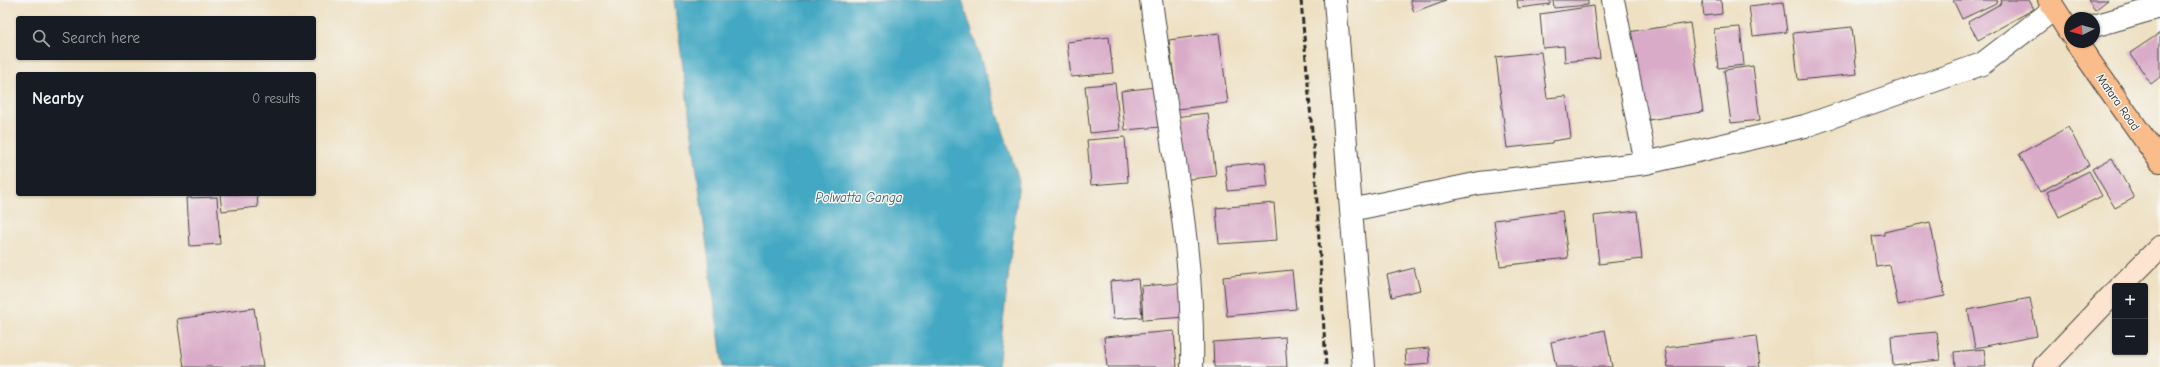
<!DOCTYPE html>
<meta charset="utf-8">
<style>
body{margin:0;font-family:"Comic Neue",sans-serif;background:#20242c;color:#f1f3f6}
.controls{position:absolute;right:12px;bottom:12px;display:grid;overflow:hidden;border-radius:4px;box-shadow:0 1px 3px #0004}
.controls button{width:36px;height:36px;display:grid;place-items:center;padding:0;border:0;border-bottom:1px solid #363941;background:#171b24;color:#f1f3f6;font:20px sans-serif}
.compass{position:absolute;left:2064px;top:12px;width:36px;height:36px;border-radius:50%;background:#171b24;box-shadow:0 1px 3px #0004;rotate:264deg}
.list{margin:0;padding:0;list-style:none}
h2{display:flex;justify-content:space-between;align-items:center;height:52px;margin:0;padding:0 16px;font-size:17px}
h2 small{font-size:13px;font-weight:400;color:#9ea1a6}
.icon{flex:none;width:22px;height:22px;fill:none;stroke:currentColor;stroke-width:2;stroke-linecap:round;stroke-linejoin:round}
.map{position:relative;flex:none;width:2160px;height:367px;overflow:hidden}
.search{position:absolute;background:#171b24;box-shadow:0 1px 3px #0004;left:16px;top:16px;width:300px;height:44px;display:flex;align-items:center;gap:10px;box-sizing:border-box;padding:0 14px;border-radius:4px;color:#9ea1a6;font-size:15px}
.panel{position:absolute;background:#171b24;box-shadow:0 1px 3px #0004;left:16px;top:72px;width:300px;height:124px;border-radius:4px}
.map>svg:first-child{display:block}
</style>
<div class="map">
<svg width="2160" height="367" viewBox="0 0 2160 367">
<rect width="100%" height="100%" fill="#f6f6f2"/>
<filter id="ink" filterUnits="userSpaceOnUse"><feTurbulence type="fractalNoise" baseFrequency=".025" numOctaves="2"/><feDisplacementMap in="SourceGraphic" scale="8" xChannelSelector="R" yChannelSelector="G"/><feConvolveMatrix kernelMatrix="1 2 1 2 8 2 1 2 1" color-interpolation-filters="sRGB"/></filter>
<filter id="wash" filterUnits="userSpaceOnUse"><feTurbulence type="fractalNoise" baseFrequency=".012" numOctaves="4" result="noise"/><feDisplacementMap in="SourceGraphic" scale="16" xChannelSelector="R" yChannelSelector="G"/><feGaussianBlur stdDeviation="0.9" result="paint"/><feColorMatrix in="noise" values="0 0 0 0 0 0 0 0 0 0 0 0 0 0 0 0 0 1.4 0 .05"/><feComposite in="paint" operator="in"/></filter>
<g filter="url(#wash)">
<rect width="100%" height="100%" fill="#eee0c2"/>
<path fill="#43a8c3" stroke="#376a77" d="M674,0H962L1019,181L998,367H723Z"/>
<g id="blocks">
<path fill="#d9abc8" d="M1410,0H1446L1414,12Z
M1517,0H1550V4L1518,8Z
M1553,0H1588V5L1554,8Z
M1702,0H1721L1722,14L1704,16Z
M1953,0H1997L1998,2L1962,19Z
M2001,0H2029L2034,9L1978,40L1968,22L2002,3Z
M2088,0H2108L2095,10Z
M1783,2L1787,32L1753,36L1749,6Z
M1594,6L1600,58L1565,62L1564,46L1543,48L1540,14Z
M1690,23L1703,112L1641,121L1628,32Z
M1740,27L1744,65L1718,68L1714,29Z
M1852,27L1857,74L1798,80L1793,33Z
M1219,33L1228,103L1178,109L1169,40Z
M2160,33V77L2151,84L2130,53Z
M1109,37L1113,73L1071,77L1067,42Z
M1541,52L1547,98L1566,96L1571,138L1552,141V143L1507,148L1496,57Z
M1753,66L1760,120L1731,123L1724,70Z
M1115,83L1120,130L1090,133L1085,86Z
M1156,87L1160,127L1125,130L1121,91Z
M1208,113L1216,176L1182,180L1174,117Z
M2068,127L2089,165L2040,192L2019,154Z
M1125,137L1128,182L1091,185L1087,140Z
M2112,158L2134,198L2115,208L2092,169Z
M1265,162L1268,187L1228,191L1225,166Z
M2089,171L2102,196L2059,217L2047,192Z
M220,194H257L258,207L222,211Z
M217,197L220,244L190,246L187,198Z
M1274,203L1277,240L1219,244L1216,208Z
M1562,211L1568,258L1500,266L1494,220Z
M1637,211L1642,259L1599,264L1594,216Z
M1930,222L1945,296L1898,305L1890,265L1876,267L1872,236L1884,235V232Z
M1414,268L1420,290L1392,297L1387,275Z
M1292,270L1296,309L1227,316L1223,277Z
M1138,279L1142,317L1113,319L1110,281Z
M1183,283L1186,317L1143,320L1141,286Z
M2030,298L2037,336L1975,348L1968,310Z
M254,308L263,367H184L177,319Z
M1605,330L1612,367H1556L1551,342Z
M1174,331L1177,367H1107L1104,337Z
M1937,332L1940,360L1893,365L1891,336Z
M1756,336L1760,367H1668L1665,348Z
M1285,337L1287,367H1214L1213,342Z
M1429,348L1430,364L1406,366L1405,350Z
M1984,349L1986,367H1955L1954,352Z"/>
</g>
</g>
<g filter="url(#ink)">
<use href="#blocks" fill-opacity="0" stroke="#484642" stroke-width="1"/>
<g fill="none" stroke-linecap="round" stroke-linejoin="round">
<g stroke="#484642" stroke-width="24">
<path id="street" d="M1151,0C1166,122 1195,244 1192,367
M1335,0L1351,210
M1613,0L1646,163
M2094,26L2160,7
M1364,367L1351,210L1480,183L1646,163L1805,126L1982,64L2054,9"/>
</g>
<g stroke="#484642" stroke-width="24">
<path id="secondary" d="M2121,286L2160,247
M2044,367L2115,292"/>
</g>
<g stroke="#484642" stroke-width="24">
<path id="highway" d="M2049,0L2070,33
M2076,42L2160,161"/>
</g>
<use href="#street" stroke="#fff" stroke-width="22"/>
<use href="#secondary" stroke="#fde4d0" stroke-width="22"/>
<use href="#highway" stroke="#f9bc8a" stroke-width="22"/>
<path stroke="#2b2b2b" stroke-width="3" stroke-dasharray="6 3" stroke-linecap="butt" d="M1301,0L1315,167L1326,367"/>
</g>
</g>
<g text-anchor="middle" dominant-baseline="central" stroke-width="3" stroke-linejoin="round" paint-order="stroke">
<g font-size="12" fill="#2b2b2b" stroke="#f6f6f2">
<text transform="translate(2118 102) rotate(55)">Matara Road</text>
</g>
<g font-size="13" font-style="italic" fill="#355d68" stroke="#f6f6f2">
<text x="859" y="197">Polwatta Ganga</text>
</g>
</g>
</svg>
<div class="controls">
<button>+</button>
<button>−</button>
</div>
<svg class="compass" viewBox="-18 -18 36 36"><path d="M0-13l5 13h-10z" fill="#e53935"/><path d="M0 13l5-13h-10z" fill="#9ea1a6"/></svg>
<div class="search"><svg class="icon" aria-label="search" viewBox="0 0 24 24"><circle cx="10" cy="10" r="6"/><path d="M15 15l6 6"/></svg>Search here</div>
<section class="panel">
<h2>Nearby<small>0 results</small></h2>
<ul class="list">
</ul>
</section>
</div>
